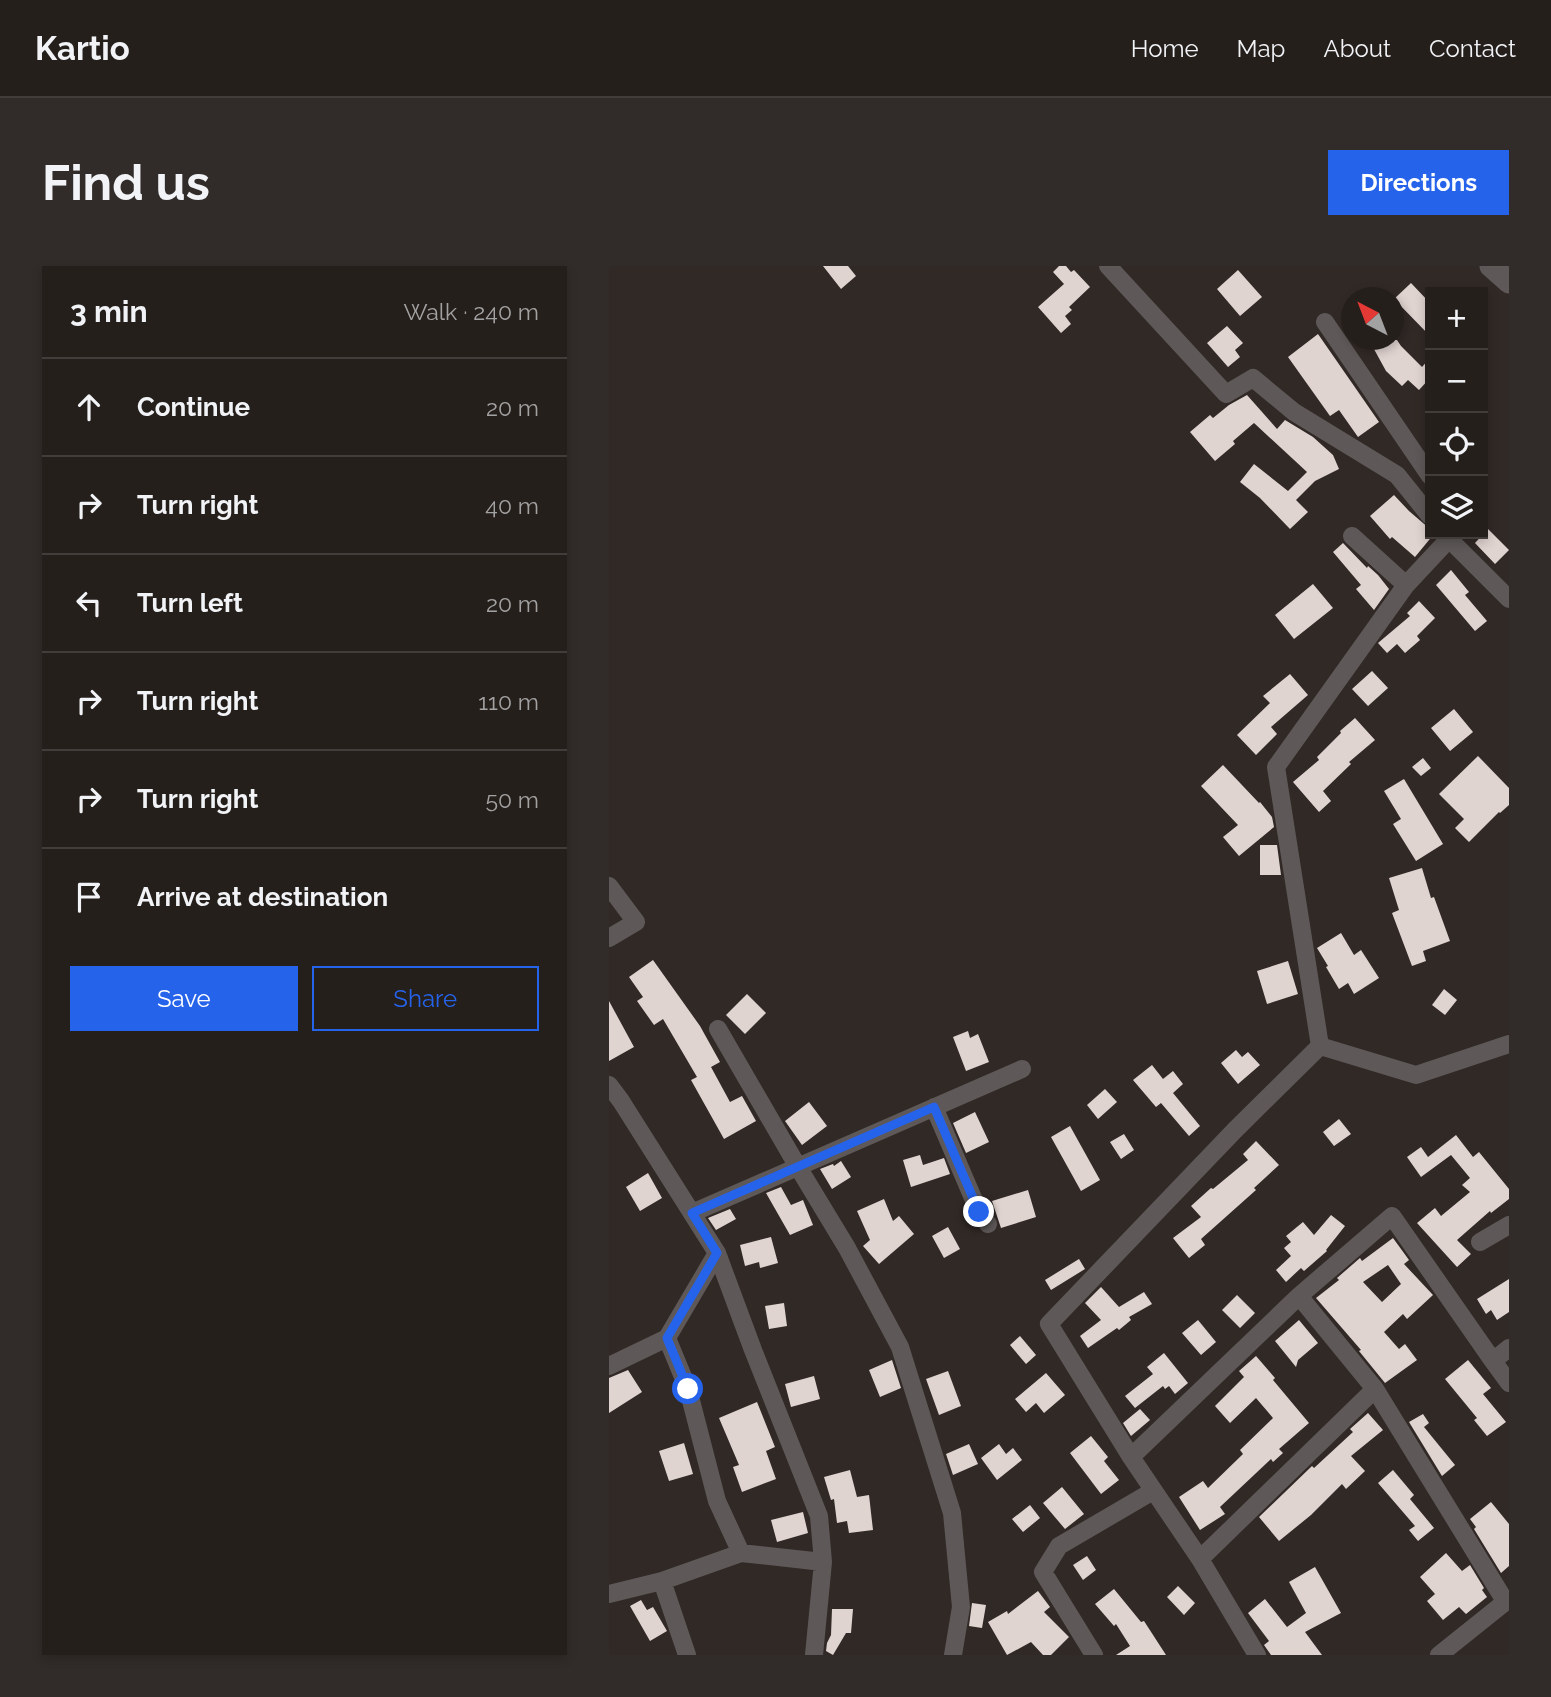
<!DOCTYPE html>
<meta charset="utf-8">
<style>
body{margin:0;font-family:Raleway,sans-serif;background:#312c29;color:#f1f3f6}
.controls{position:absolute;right:21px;top:21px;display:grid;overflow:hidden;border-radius:0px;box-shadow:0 4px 10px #0003}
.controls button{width:63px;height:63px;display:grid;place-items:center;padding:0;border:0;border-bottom:2px solid #423d3b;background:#251f1c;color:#f1f3f6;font:35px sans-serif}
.compass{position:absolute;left:732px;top:21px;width:63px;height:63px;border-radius:50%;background:#251f1c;box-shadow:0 4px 10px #0003;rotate:318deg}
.stop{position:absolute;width:21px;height:21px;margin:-16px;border:5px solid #2563eb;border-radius:50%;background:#fff}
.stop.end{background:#2563eb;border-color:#fff;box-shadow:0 2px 7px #0008}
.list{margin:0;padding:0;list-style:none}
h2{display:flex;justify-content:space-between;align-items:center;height:91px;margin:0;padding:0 28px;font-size:30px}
h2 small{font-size:23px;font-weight:400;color:#a3a2a3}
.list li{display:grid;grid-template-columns:46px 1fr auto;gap:21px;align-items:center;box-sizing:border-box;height:98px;padding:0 28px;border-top:2px solid #423d3b}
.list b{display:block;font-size:26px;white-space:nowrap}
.list em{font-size:23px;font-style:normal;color:#a3a2a3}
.actions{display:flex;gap:14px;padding:21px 28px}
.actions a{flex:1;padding:16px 0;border:2px solid #2563eb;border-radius:0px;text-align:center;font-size:24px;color:#2563eb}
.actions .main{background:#2563eb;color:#fff}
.icon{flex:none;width:38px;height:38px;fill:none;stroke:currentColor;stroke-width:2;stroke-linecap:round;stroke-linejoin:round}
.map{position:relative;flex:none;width:900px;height:1389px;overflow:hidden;border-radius:0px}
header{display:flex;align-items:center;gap:42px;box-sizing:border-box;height:98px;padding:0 35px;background:#251f1c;border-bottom:2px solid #423d3b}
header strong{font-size:33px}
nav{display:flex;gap:38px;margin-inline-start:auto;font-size:24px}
.intro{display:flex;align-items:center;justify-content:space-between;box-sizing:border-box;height:168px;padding:0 42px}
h1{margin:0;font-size:49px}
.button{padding:18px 32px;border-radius:0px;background:#2563eb;color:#fff;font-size:24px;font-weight:700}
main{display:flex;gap:42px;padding:0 42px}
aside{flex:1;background:#251f1c;border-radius:0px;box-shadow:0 4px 10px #0003}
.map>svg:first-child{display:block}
</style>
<header>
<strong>Kartio</strong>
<nav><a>Home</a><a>Map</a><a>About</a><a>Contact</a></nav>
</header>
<div class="intro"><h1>Find us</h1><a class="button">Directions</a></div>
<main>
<aside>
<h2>3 min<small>Walk · 240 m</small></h2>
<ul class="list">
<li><svg class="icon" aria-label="ahead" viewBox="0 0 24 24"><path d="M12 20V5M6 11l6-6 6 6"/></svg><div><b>Continue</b></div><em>20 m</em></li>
<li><svg class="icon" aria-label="right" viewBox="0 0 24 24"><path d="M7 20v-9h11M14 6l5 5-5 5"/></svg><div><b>Turn right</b></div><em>40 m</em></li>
<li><svg class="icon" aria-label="left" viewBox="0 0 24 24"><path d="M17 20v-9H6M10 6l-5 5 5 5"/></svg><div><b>Turn left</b></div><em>20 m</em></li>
<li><svg class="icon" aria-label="right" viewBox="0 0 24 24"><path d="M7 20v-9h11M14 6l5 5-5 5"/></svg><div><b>Turn right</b></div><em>110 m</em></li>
<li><svg class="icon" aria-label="right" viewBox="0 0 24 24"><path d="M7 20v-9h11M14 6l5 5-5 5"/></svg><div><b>Turn right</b></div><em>50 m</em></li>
<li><svg class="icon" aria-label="arrive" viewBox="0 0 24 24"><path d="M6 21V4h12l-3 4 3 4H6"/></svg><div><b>Arrive at destination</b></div></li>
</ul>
<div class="actions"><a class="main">Save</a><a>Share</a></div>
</aside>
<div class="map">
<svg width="900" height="1389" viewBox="0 0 900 1389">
<rect width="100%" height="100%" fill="#312926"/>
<path fill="#e0d4d0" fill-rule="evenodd" d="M214,0H239L247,10L232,23Z
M450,0H457L462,6L465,4L481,21L460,41L463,44L456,50L462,58L452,67L429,41L455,18L444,6Z
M629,4L653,31L631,50L608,23Z
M802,17L821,37V70L785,33Z
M618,60L634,77L626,84L631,91L619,101L598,77Z
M709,68L770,156L749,171L730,144L721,150L679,91Z
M760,74H788L792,80L813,101L821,92V112L810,124L799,114L793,120L777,105Z
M638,129L668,163L676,154L704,171L724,189L730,203L706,215L687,234L699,246L681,263L651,232L631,216L645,198L679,225L698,206L645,157L624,175L626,178L606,195L581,166L601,149L604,152L620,139Z
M785,229L800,245L821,263V268H825L806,291L783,271L781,273L761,250Z
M879,263L900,284L886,298L866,277Z
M734,277L758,302L759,300L769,309L780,323L765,344L747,323L752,319L724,286Z
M842,304L860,326L856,329L878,355L866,365L827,319Z
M704,318L724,342L685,373L666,349Z
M810,335L826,352L808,370L811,374L796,387L788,378L778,387L769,377L801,350L798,347Z
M763,405L779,422L759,440L743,423Z
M681,408L699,429L662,461L668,468L647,489L628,469L661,437L654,430Z
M845,443L864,466L841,485L822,462Z
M746,452L766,474L740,496L742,498L714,525L722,535L710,546L684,516L710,494L708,491L732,467L731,465Z
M869,490L900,522V539L891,547L890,546L860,576L846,562L855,553L830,528Z
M814,492L822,502L812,510L803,501Z
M614,499L650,537L651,536L663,551L665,561L630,590L614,571L629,559L592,520Z
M795,513L834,578L807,595L784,558L792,553L775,525Z
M651,579H668L672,609H651Z
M813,602L822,632L825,631L841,675L814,685L817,695L803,700L783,647L790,644L780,612Z
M732,667L745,689L752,684L770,712L745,728L739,717L730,723L717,701L719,700L708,682Z
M44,694L91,760L111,796L102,801L121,836L133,830L147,855L115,873L82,814L88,811L54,753L45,759L28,735L34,731L20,711Z
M679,695L689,728L658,738L648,705Z
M835,723L848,734L836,749L823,739Z
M138,728L157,747L136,768L117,749Z
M0,735L25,781L0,795Z
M359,765L361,772L369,768L380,796L357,805L344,771Z
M627,784L633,791L639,786L651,799L629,818L612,797Z
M543,799L554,813L564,805L574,818L564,827L591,860L580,870L552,837L547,841L524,814Z
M496,823L508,836L489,853L478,839Z
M200,836L218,860L193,879L176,855Z
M366,846L380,876L357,887L344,857Z
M730,853L742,868L725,880L714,866Z
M461,860L491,914L472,925L442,871Z
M515,868L525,884L512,893L501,876Z
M847,869L864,891L870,886L900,923V933L882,947L881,945L848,974L862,988L848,1001L808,957L826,942L832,950L861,926L853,919L861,912L842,889L812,911L798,891L812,881L819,891Z
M647,875L670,899L645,922L647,924L592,973L596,979L580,992L564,972L592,951L582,940L602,922L604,923L639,894L634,888Z
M311,889L314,899L335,892L341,908L302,921L294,894Z
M232,895L242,911L223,923L211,903L224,898L225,900Z
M39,907L53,932L31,945L17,921Z
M172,921L182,939L194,934L204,959L181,969L157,927Z
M419,924L427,951L392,962L383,935Z
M275,933L284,955L290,950L305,968L270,998L254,980L261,974L248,945Z
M121,943L127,953L107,964L99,952Z
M722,949L736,960L717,984L718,985L695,1005L692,1002L677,1016L667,1004L682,990L675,982L682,976L677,970L694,956L705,969Z
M339,961L351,983L335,992L323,970Z
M162,971L169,997L151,1002L150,996L136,1000L131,979Z
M784,972L800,994L795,998L824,1029L798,1053L794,1048L775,1066L790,1083L796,1078L808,1094L776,1117L750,1085L752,1084L707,1032L730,1014L728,1012L751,992L753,995ZM779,999L792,1018L773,1036L754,1016Z
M470,993L476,1003L442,1024L436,1014Z
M900,1013V1046L888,1054L882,1044L877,1048L868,1033Z
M492,1021L510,1041L535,1026L543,1038L520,1051L522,1054L510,1064L508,1062L479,1082L471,1070L492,1054L476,1037Z
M628,1029L646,1047L631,1062L613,1044Z
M175,1037L178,1060L160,1063L156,1040Z
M589,1054L607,1076L592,1089L573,1067Z
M690,1054L709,1077L689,1094L687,1101L666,1075Z
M411,1070L427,1089L417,1098L401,1079Z
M555,1087L579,1117L566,1128L560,1120L556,1123L554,1120L526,1142L516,1130L544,1108L538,1101Z
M647,1090L666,1112L664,1114L700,1157L670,1183L674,1187L664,1196L662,1193L611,1241L616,1248L591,1264L570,1231L594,1215L599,1222L634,1188L631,1184L664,1152L647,1132L621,1157L606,1140L635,1111L630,1105Z
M283,1094L292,1122L271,1131L260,1104Z
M859,1094L882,1122L874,1128L897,1156L878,1170L865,1154L868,1152L836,1113Z
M19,1104L33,1126L0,1147V1112Z
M339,1105L352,1140L330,1149L317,1113Z
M437,1107L456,1129L435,1147L427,1137L417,1146L406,1133Z
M205,1110L211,1133L182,1141L176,1118Z
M148,1136L166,1181L157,1185L167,1213L133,1226L124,1201L130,1199L110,1152Z
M531,1143L541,1154L522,1170L514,1157Z
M759,1147L774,1164L742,1190L756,1205L737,1223L733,1218L702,1249L670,1275L650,1251L703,1200L705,1202L744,1166L741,1163Z
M814,1148L820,1157L815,1161L846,1199L833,1210L800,1156Z
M482,1170L499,1191L495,1195L510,1214L492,1228L461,1187Z
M75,1177L84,1208L60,1215L50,1185Z
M360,1178L369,1198L344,1209L337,1188Z
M390,1178L397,1188L404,1182L413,1194L388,1214L372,1192Z
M241,1204L248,1231L260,1229L264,1264L240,1267L238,1255L228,1257L225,1233L222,1234L215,1211Z
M784,1204L805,1229L801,1233L825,1262L809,1275L800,1264L806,1260L769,1217Z
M453,1221L475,1248L456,1263L434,1237Z
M882,1236L900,1258V1300L892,1307L865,1263L867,1261L861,1253Z
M421,1239L431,1252L414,1266L403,1253Z
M194,1246L199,1267L168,1276L162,1254Z
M837,1287L853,1305L861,1299L875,1322L873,1324L878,1331L857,1348L850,1341L834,1354L818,1335L826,1328L811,1311Z
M478,1290L487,1304L474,1314L464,1299Z
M706,1301L732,1347L696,1366L713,1389H662L655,1379L660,1375L639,1347L656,1333L678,1361L697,1347L680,1316Z
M569,1320L586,1337L575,1349L558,1331Z
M505,1323L532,1356L535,1355L557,1389H507L521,1380L507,1358L505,1360L486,1338Z
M429,1325L441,1341L435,1346L460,1371L442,1389H434L422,1376L398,1389L379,1356L398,1345L399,1348Z
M32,1334L38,1344L44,1341L58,1365L41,1375L21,1340Z
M363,1337L377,1339L373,1362L360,1360Z
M223,1343H244L242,1367H237L224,1389L217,1385L218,1377L222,1369Z"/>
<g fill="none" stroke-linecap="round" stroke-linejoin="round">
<path stroke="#5e5958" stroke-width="18" d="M499,0L617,128L644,112L685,146L788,209L821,250
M716,56L821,210
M841,268L840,273L900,333
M743,270L797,319
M0,620L27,656L0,672
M109,763L189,901L238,982L291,1081L343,1247L352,1341L344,1389
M711,780L807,809L900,778
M0,819L12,835L108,987L58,1072L79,1123L108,1235L132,1287
M325,841L370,946L379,958
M83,947L413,803
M871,976L900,959
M108,987L144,1084L210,1250L214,1296
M690,1030L766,1123
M884,1095L900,1117
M0,1100L58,1072
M522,1191L690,1030L783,950L884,1095L900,1082
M591,1293L766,1123L896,1335
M0,1328L53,1315
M78,1389L53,1315L132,1287L214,1296L205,1389
M485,1389L434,1306L450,1280L544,1225
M648,1389L591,1293L522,1191L440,1058L626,864L711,780L667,501L797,319L840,273L836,268
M830,1389L900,1333"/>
<path stroke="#5e5958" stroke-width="23" d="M882,0L900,16"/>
</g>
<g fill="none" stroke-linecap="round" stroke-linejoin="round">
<path stroke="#2563eb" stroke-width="9" d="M79,1123L58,1072L108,987L83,947L325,841L370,946"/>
</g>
</svg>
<div class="controls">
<button>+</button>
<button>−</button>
<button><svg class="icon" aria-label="locate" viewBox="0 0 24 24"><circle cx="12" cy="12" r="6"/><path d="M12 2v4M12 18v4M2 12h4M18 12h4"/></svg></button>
<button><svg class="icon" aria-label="layers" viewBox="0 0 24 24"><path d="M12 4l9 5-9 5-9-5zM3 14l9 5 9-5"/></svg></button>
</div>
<svg class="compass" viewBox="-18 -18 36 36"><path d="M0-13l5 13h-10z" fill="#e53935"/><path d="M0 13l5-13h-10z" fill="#a3a2a3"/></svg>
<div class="stop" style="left:79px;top:1123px"></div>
<div class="stop end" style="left:370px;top:946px"></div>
</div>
</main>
